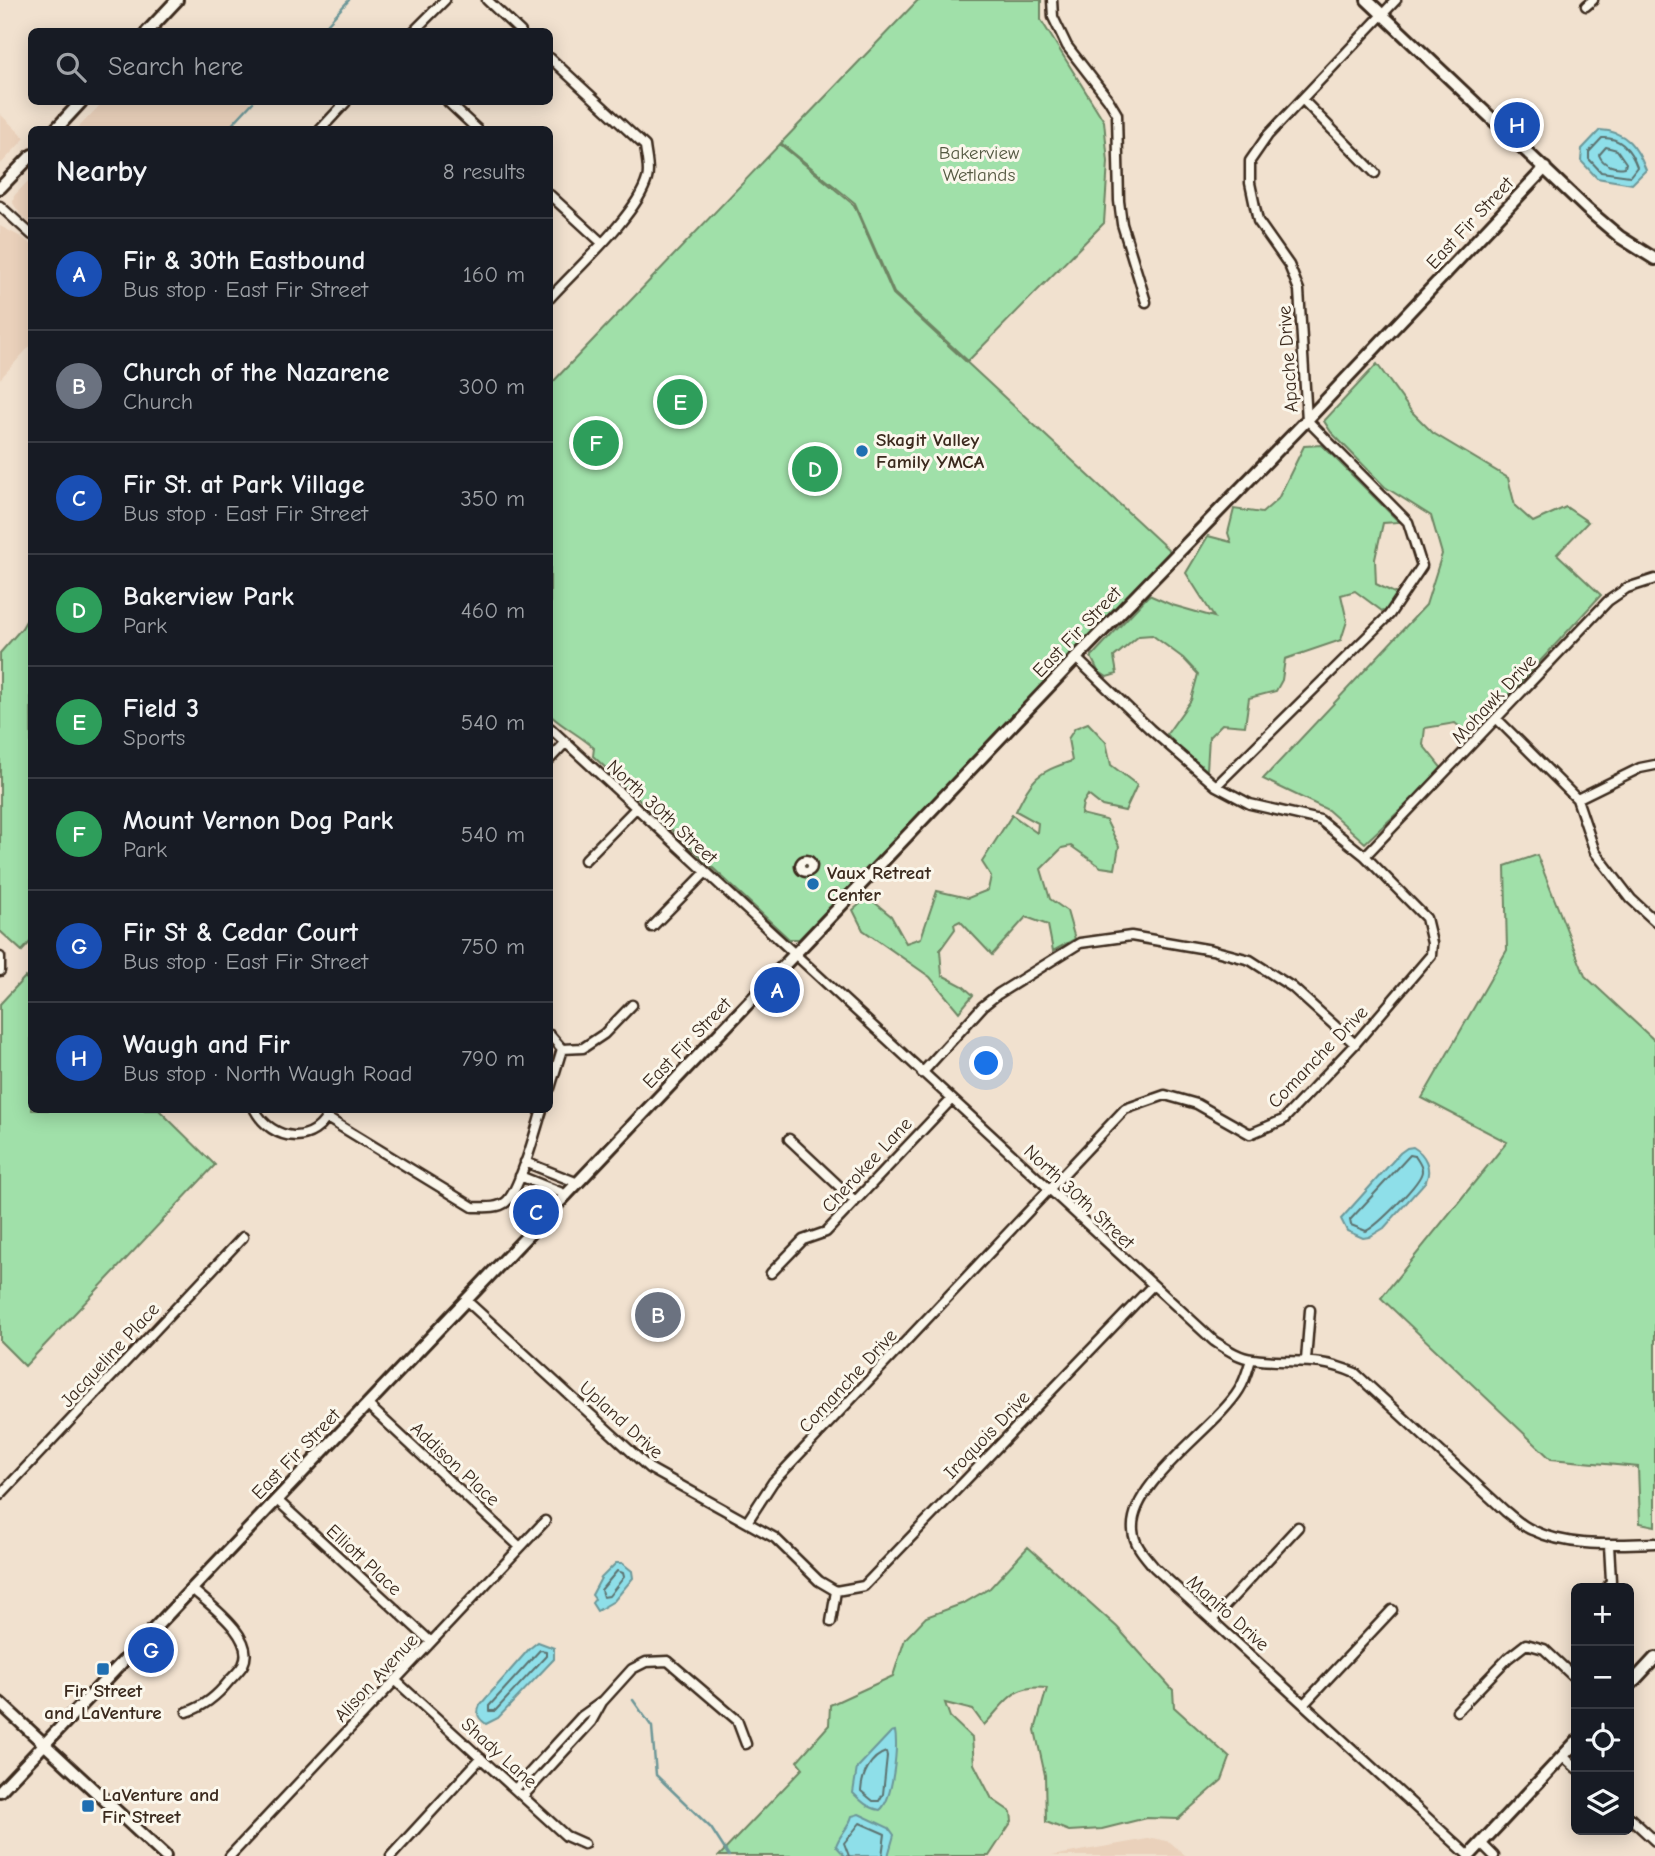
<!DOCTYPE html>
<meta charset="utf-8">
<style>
body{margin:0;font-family:"Comic Neue",sans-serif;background:#20242c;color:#f1f3f6}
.controls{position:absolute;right:21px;bottom:21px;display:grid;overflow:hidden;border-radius:10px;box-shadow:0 4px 18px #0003}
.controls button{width:63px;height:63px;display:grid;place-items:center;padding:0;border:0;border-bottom:2px solid #363941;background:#171b24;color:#f1f3f6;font:35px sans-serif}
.you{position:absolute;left:987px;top:1064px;width:24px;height:24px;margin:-18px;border:5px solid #fff;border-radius:50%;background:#1a73e8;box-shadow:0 0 0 10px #1a73e833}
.badge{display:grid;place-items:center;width:46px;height:46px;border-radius:50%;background:#d93025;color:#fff;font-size:23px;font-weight:700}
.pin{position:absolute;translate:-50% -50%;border:4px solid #fff;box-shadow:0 2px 7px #0006}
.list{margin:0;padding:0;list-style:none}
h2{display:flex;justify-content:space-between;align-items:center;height:91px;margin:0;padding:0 28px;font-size:30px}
h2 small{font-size:23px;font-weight:400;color:#9ea1a6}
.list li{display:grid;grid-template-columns:46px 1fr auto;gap:21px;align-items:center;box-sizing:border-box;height:112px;padding:0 28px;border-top:2px solid #363941}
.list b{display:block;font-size:26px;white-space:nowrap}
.list p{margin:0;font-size:23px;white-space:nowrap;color:#9ea1a6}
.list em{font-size:23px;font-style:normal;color:#9ea1a6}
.icon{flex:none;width:38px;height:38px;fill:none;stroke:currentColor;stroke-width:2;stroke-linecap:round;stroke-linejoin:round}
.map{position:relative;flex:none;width:1655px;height:1856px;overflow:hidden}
.search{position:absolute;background:#171b24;box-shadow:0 4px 18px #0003;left:28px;top:28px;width:525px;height:77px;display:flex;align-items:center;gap:18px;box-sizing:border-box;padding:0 24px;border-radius:10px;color:#9ea1a6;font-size:26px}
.panel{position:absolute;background:#171b24;box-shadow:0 4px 18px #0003;left:28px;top:126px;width:525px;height:987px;border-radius:10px}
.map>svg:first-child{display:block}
</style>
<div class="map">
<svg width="1655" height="1856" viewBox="0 0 1655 1856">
<rect width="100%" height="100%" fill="#f1e1cf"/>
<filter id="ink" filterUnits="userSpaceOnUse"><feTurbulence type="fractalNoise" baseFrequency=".0143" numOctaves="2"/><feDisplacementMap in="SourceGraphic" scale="14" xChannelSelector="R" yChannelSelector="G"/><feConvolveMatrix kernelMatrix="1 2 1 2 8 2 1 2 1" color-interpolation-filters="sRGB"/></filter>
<g filter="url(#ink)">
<path fill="#ead1bb" d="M103,102H254L230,129H77Z
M0,114L25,138L0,165Z
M31,178V225L20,214L13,203L14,196Z
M0,226L23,238L32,245L31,345L0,379Z
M1153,1838L1170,1842L1186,1856H1052Z"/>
<path fill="#a0e0a9" stroke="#6e8564" stroke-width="2" d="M918,0H1041V20L1104,121L1108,162L1104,223L968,361L894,293L855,203L781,143Z
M780,144L854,205L893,294L1171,552L799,939H789L593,756L594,748C580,735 564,728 550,715V385Z
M1377,364L1411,411L1433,433L1508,478L1515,506L1533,522L1566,507L1588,522L1557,554L1601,595L1471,736L1455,723L1425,728L1423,745L1443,770L1365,843L1328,810L1263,779L1426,605L1442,554L1431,516L1385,487L1331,432L1324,421Z
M1322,445L1399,522L1383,523L1375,559L1376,584L1405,598L1396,612L1382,611L1355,591L1341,595L1347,621L1341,640L1285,659L1282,680L1276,691L1249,698L1245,726L1222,724L1209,737L1207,770L1180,749L1167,734L1191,700L1198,674L1183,658L1152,635L1139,636L1114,657L1117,674L1107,677L1098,671L1091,657L1149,595L1172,605L1214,617L1186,573L1208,536L1231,542L1228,533L1234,509L1262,513L1278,499L1304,446Z
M31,612L32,940L22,951L0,931V653L22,628Z
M1088,723L1106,742L1111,765L1137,785L1125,811L1102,806L1088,795L1083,803L1081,814L1106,820L1119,846L1115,869L1101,867L1071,846L1062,848L1041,869L1050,899L1067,911L1075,939L1053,951L1048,925L1026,917L992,955L960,921L954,924L955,929L940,950L942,975L963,986L973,995L959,1012L930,977L863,930L853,910L868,897L891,916L906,943L921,938L937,891L968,898L988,890L991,876L982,862L1012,815L1037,833L1038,823L1016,811C1033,777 1036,773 1072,761L1068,739L1075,728Z
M1537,855L1585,976L1655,1041V1526L1640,1523L1638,1467L1551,1459L1381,1298L1507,1142L1422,1098L1507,950L1505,866Z
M25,977L31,984L32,1110H159L215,1165L25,1366L0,1341V1004Z
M1028,1547L1117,1627L1173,1690L1174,1707L1230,1758L1222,1780L1178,1819L1146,1818L1102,1829L1069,1831L1046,1822L1045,1775L1035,1730L1047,1688C1011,1684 1006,1703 984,1725L973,1710L945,1703L950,1717L972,1738L974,1764L992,1799L1011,1812L1012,1821L989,1856H719L803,1768L797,1761L829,1725L830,1705L893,1676L905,1639L926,1617L964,1603L990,1588Z"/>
<path fill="#8edfe9" stroke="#6d9798" stroke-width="2" d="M1600,130C1626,131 1637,147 1646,170L1632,184L1597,178L1581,161L1582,149Z
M1413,1147C1425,1154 1432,1168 1426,1181L1384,1228L1369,1237L1363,1238L1347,1231L1341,1219L1400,1153L1407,1148Z
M616,1563H622L632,1571L633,1578L614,1601L597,1611L592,1603L595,1599L592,1595L601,1578Z
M538,1642L554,1648V1659L498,1718L486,1724C478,1718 476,1715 480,1705L529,1649Z
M895,1731C898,1747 893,1800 880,1810C868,1808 862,1802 853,1793L857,1768L891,1732Z
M859,1814L889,1828L894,1835L888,1856H845L836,1846C839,1835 849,1828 852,1816Z"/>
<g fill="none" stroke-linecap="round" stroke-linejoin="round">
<path stroke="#5c726f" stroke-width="2" d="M1602,138C1620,137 1631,150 1637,167L1630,176L1601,172L1589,159V152Z
M1606,147L1617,150L1626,163L1625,167C1615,169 1603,165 1599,155Z
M1410,1155L1415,1156C1418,1161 1422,1165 1422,1171C1422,1182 1377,1226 1366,1231L1351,1225L1350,1220Z
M617,1571L623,1573L624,1577L609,1596L603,1597L601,1590Z
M540,1650L546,1651V1656L495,1711H489V1706Z
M886,1752L887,1756L883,1794L879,1801H873L861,1791C862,1775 870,1757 886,1752Z
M849,1856L844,1843L860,1823L885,1834L882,1856"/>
<path stroke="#6d9798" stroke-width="2.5" d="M320,32L349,0
M227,130L253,102
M633,1700L652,1727L656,1775L711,1828L729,1856"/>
<g stroke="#3b2a1e" stroke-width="13">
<path id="street" d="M487,0L521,32
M1052,0L1053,17L1067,46L1108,99L1117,114L1119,201L1122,224L1146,302
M1586,6L1593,0
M413,32L445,0
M550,58L645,146C646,156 650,170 647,179C637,215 576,269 550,298
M1303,100L1375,173
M448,102L478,130
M320,130L346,102
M550,195L601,242
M0,206L32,235
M1497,719L1577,799L1595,852L1631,899L1655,921
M550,728L1214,1341C1225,1348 1239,1358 1253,1359C1294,1365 1313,1355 1355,1373L1505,1511C1514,1518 1522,1526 1532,1530C1570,1548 1614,1544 1655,1543
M550,759L565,743
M1216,786L1389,615L1422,566L1408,522L1307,420L1299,290L1289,265L1258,221L1250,183V161L1268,135L1396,0
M1577,799L1640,768L1655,765
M1365,856L1608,601L1627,588L1655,579
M585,860L635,809
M800 866a6 6 0 1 1 12 0a6 6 0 1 1-12 0Z
M652,927L705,873
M0,957V971
M550,1035L562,1049L550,1088
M562,1049L583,1048L604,1034L632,1005
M922,1073L983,1006L998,994L1080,943L1131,936L1212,950L1250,960L1292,987L1355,1044
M255,1110C272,1142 316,1147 330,1110
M327,1118L473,1207C483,1207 497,1209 506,1202C520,1190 536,1129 542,1110
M789,1139L855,1201
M525,1162L578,1183
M520,1176L567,1195
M771,1273L803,1240L826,1232L951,1100
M467,1301L649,1468L775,1538L819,1581L836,1591
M1251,1359C1248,1369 1245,1381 1239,1390C1216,1428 1129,1483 1133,1530C1134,1545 1145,1556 1154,1567L1469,1856
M1306,1360L1310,1310
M368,1405L520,1547
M0,1495L243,1237
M277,1500L431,1642
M747,1522L773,1482L1125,1109L1165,1095L1197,1104L1250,1134L1283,1120L1355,1044L1431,955L1432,943L1426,918L1365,856L1320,820L1250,804L1216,786L1150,729L1076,658
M1607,1588L1611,1581L1609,1545
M836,1591L864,1586L1152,1286
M1212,1620L1298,1527
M831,1622L836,1591
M395,1680L566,1836L584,1844
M1304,1704L1392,1610
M1457,1711L1508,1658L1526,1644L1544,1649L1576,1679
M187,1712C205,1706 217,1696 229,1681C234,1676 240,1670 243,1665C257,1638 210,1605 192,1589
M1563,1756L1576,1768
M515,1789L582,1716L603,1701L632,1669L646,1662L668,1661L737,1720L746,1744
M523,1796L591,1722L602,1702
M1629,1817L1655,1841
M1481,1843L1494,1856
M230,1856L545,1521
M391,1856L481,1758"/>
</g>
<g stroke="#3b2a1e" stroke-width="16">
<path id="secondary" d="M1367,0L1588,210L1620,237L1655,259
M147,32L177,0
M55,130L81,102
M0,188L32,155
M1629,1686L1655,1658
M0,1703L165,1856
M0,1791L1076,658L1307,420L1545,168
M1469,1856L1576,1742"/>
</g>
<use href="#street" stroke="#fbf7ec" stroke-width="8"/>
<use href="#secondary" stroke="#fbf7ec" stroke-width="10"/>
</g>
</g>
<g fill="#1f6fb2" stroke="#fbf7ec" stroke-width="2.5">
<circle cx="862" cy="451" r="7"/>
<circle cx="813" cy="884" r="7"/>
<rect x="96" y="1662" width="14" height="14" rx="3.5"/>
<rect x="81" y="1799" width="14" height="14" rx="3.5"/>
</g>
<g text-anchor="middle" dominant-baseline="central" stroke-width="6" stroke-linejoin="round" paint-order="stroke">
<g font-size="19" fill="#545841" stroke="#fbf7ec">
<text x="979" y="153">Bakerview<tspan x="979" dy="22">Wetlands</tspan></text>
</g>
<g font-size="19" fill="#3b2a1e" stroke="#fbf7ec">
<text transform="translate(1470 223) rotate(-47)">East Fir Street</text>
<text transform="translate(1288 359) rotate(-94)">Apache Drive</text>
<text transform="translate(1077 632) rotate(-46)">East Fir Street</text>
<text transform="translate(1494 699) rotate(-47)">Mohawk Drive</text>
<text transform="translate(662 812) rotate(43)">North 30th Street</text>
<text transform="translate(687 1043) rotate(-46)">East Fir Street</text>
<text transform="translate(1318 1057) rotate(-46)">Comanche Drive</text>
<text transform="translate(867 1165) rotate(-47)">Cherokee Lane</text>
<text transform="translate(1079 1197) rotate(43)">North 30th Street</text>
<text transform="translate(110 1355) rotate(-47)">Jacqueline Place</text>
<text transform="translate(848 1381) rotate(-47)">Comanche Drive</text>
<text transform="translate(621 1420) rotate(42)">Upland Drive</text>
<text transform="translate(987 1435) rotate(-46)">Iroquois Drive</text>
<text transform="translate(296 1454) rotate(-46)">East Fir Street</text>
<text transform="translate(455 1464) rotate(43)">Addison Place</text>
<text transform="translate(364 1560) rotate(43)">Elliott Place</text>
<text transform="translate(1228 1613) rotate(42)">Manito Drive</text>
<text transform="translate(376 1678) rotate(-47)">Alison Avenue</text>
<text transform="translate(499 1753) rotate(42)">Shady Lane</text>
</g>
<g font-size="19" font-weight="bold" fill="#3b2a1e" stroke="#fbf7ec" text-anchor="start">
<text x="876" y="440">Skagit Valley<tspan x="876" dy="22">Family YMCA</tspan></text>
<text x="827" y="873">Vaux Retreat<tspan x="827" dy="22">Center</tspan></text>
<text x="103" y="1691" text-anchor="middle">Fir Street<tspan x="103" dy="22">and LaVenture</tspan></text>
<text x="102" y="1795">LaVenture and<tspan x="102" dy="22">Fir Street</tspan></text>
</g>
</g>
</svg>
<div class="controls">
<button>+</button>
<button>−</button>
<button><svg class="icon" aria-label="locate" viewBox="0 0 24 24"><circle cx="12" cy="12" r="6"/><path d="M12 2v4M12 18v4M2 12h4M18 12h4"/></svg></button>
<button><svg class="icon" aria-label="layers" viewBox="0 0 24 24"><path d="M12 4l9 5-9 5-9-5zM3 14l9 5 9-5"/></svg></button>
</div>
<div class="you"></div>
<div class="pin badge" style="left:777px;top:990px;background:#1a4fb4">A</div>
<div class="pin badge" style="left:658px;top:1315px;background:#6b7280">B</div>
<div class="pin badge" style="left:536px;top:1212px;background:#1a4fb4">C</div>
<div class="pin badge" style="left:815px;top:469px;background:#2e9e5b">D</div>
<div class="pin badge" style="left:680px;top:402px;background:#2e9e5b">E</div>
<div class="pin badge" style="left:596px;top:443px;background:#2e9e5b">F</div>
<div class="pin badge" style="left:151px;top:1650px;background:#1a4fb4">G</div>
<div class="pin badge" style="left:1517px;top:125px;background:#1a4fb4">H</div>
<div class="search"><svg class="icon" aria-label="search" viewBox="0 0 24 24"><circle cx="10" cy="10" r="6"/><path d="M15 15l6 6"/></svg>Search here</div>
<section class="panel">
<h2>Nearby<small>8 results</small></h2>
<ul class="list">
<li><span class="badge" style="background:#1a4fb4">A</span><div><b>Fir &amp; 30th Eastbound</b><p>Bus stop · East Fir Street</p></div><em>160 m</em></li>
<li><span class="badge" style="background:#6b7280">B</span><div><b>Church of the Nazarene</b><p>Church</p></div><em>300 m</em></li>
<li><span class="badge" style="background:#1a4fb4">C</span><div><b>Fir St. at Park Village</b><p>Bus stop · East Fir Street</p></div><em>350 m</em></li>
<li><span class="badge" style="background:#2e9e5b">D</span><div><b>Bakerview Park</b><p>Park</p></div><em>460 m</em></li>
<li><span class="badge" style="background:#2e9e5b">E</span><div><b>Field 3</b><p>Sports</p></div><em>540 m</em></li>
<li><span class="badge" style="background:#2e9e5b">F</span><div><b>Mount Vernon Dog Park</b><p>Park</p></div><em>540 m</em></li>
<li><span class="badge" style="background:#1a4fb4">G</span><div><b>Fir St &amp; Cedar Court</b><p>Bus stop · East Fir Street</p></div><em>750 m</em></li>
<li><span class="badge" style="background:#1a4fb4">H</span><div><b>Waugh and Fir</b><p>Bus stop · North Waugh Road</p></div><em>790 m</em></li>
</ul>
</section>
</div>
